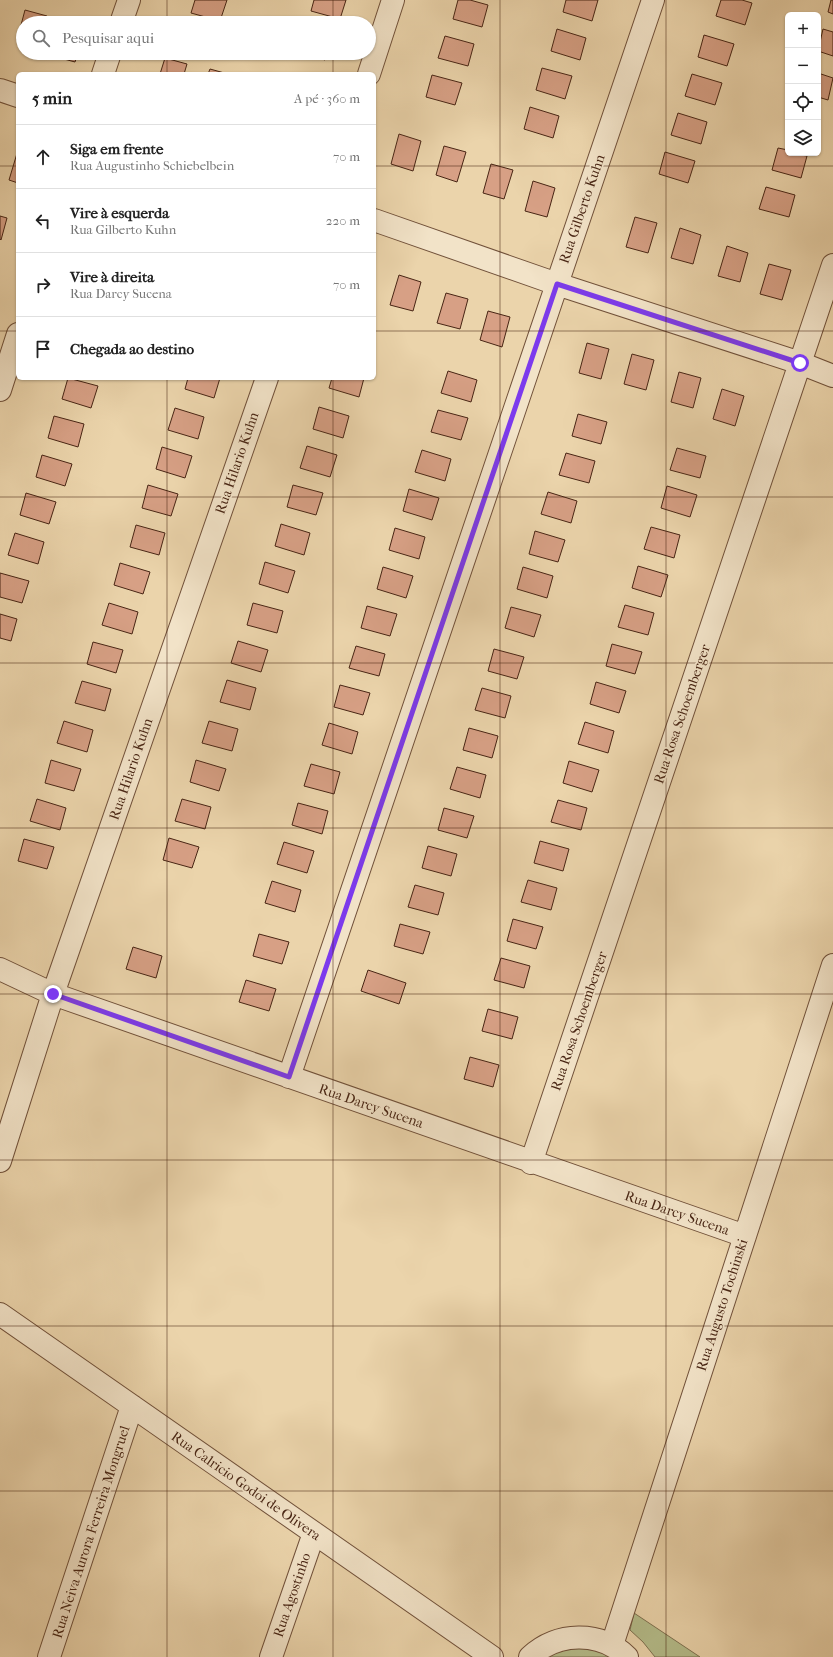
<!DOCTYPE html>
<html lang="pt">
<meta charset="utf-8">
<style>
body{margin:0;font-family:"IM FELL French Canon",serif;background:#f2f2f2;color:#222}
.controls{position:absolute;right:12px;top:12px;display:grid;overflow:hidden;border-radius:6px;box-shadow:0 1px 3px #0004}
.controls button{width:36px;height:36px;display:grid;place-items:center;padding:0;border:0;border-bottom:1px solid #e0e0e0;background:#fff;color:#222;font:20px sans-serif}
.stop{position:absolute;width:12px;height:12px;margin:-9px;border:3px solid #7c3aed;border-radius:50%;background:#fff}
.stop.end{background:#7c3aed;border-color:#fff;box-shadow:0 1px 4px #0008}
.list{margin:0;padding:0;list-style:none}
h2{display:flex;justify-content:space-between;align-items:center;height:52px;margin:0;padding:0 16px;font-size:17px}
h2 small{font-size:13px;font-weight:400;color:#767676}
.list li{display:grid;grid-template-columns:26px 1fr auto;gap:12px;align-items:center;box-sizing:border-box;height:64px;padding:0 16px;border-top:1px solid #e0e0e0}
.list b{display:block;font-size:15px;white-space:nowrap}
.list p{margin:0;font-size:13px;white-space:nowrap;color:#767676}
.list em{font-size:13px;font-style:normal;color:#767676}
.icon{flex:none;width:22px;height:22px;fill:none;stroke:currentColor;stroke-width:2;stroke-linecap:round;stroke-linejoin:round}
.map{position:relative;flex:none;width:833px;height:1657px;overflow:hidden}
.search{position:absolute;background:#fff;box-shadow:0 1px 3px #0004;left:16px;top:16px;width:360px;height:44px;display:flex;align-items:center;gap:10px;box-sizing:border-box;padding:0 14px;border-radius:22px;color:#767676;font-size:15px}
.panel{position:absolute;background:#fff;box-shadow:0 1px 3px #0004;left:16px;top:72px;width:360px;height:308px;border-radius:6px}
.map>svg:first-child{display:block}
</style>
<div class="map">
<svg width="833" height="1657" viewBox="0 0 833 1657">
<rect width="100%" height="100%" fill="#ebd4ab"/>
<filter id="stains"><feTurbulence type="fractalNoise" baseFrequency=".005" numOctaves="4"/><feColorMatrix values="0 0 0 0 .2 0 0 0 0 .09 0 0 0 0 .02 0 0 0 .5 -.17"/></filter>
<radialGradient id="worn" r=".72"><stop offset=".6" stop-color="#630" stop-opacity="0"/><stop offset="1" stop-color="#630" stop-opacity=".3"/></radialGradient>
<path fill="#b5bd8b" stroke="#7e7150" d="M634,1613L700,1657H655L643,1642L630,1630Z
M570,1647L595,1649L612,1657H544Z"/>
<path fill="#d7a085" stroke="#482514" d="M195,0H227L220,21L191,13Z
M314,0H346L340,19L311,11Z
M458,0H470L488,5L482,27L453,19Z
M566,0H598L592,21L563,12Z
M721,0H742L752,3L745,25L716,16Z
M831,0H833V14L828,12Z
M25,10L47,16L45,23H23V41L17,40Z
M557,29L586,38L580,60L551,51Z
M823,29L833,32V56L818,51Z
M704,35L734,44L727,66L698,57Z
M445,36L474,44L468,66L438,58Z
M54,53H78L75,62L53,56Z
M303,53H327L325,60Z
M165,58L187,64L184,74H160Z
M542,68L572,76L565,99L536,90Z
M210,69L228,74H208Z
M818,73L833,78L828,100L818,97Z
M692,74L722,83L715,105L685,96Z
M432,75L462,83L455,105L426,97Z
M530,107L559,116L553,138L524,129Z
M678,113L707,122L701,144L671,135Z
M399,134L421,141L413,171L391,164Z
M444,146L466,152L457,182L436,175Z
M778,148L788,150V153L807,156L801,178L772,170Z
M18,150V183L9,180Z
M665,152L695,161L688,183L659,174Z
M491,164L513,170L504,199L483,193Z
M533,181L555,188L547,217L525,211Z
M766,187L795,195L789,217L759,209Z
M0,216L7,218L1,240L0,239Z
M635,217L657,223L648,253L626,247Z
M680,228L701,235L693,264L671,258Z
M727,246L748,253L740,282L718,276Z
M769,264L791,270L782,300L760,294Z
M399,275L421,282L413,311L390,305Z
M446,293L468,299L460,329L437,323Z
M488,311L510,317L502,347L480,340Z
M587,343L609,349L601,379L579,373Z
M632,354L654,360L646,390L624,384Z
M448,371L477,380L471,402L441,393Z
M679,372L701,378L693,408L671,402Z
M68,378L98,386L91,408L62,399Z
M188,378H220L214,398L185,389Z
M332,378H364L359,397L329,388Z
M722,389L744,396L735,426L713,419Z
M319,407L349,416L343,438L313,429Z
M175,408L204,417L198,439L168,430Z
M438,410L468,418L461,440L431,432Z
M578,414L607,422L601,444L572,436Z
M54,416L84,424L78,447L48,438Z
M307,446L337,455L330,477L300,468Z
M162,447L192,456L185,478L156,469Z
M677,448L706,456L700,478L670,470Z
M422,450L451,459L445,481L415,472Z
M566,453L595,461L589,483L559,475Z
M42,455L72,464L65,486L36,477Z
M148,485L178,494L171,516L142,508Z
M293,485L323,493L316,515L287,507Z
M667,486L697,495L690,517L661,508Z
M409,489L439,498L432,520L403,511Z
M548,492L577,501L571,523L541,514Z
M26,493L56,502L49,524L20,515Z
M281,524L310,533L304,555L275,546Z
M136,525L165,533L159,555L130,547Z
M651,527L680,535L674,558L644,549Z
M395,528L425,537L419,559L389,550Z
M535,531L565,540L558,562L529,554Z
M15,533L44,542L38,564L8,555Z
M265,562L295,571L288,593L259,584Z
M120,563L150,572L143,594L114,585Z
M638,566L668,575L661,597L632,588Z
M383,567L413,576L406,598L377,589Z
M523,567L553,576L547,598L517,589Z
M0,573L29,581L22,603L0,597Z
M109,603L138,612L132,634L102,625Z
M253,603L283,611L277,633L247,625Z
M625,605L654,613L648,635L618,627Z
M367,606L397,614L390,636L361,628Z
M511,607L541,615L534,637L505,628Z
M0,614L17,619L11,641L0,638Z
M238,641L268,650L261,672L231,663Z
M93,642L123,650L116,673L87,664Z
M612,644L642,652L635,674L606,666Z
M356,646L385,654L379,676L349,668Z
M494,649L524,657L517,679L488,671Z
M227,680L256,688L250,710L220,702Z
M82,681L111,689L105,711L75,703Z
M596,682L626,691L619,713L590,704Z
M340,685L370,693L363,715L334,707Z
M482,688L511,696L505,718L475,710Z
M64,721L93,730L87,752L57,743Z
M209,721L238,729L232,751L202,743Z
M585,722L614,731L608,753L578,744Z
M329,723L358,732L352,754L322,745Z
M469,728L498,736L492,758L463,750Z
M51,760L81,769L74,791L45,783Z
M196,760L226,769L219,791L190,782Z
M569,761L599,770L592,792L563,783Z
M311,764L340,772L334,794L304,786Z
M457,767L486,775L480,798L450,789Z
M37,799L66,808L60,830L30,821Z
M182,799L211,807L205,829L175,821Z
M558,800L587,808L581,830L551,822Z
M298,803L328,811L322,834L292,825Z
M444,808L474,816L467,838L438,830Z
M169,838L199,847L192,868L163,860Z
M24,839L54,847L47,869L18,861Z
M540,841L569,849L563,871L534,863Z
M284,842L314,851L307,873L277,864Z
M428,846L457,854L451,876L422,868Z
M528,880L557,888L551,910L521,902Z
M272,881L301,890L295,912L265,903Z
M415,885L444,893L438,915L408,907Z
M513,919L543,927L536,949L507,941Z
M400,924L430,932L423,954L394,946Z
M259,934L289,942L282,964L253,956Z
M133,947L162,956L156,978L126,969Z
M501,958L530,966L524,988L494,980Z
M368,970L406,983L399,1004L361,991Z
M246,980L276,989L269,1011L239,1002Z
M488,1009L518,1017L512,1039L482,1031Z
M470,1057L499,1065L493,1087L464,1079Z"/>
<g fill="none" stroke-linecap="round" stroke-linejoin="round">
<g stroke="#71513a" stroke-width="24">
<path id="minor" d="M121,23L129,0
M103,74L110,53
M369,74L393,0
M0,90L18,96
M374,220L557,284L800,363L833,376
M0,390L18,334
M0,969L53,994L745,1236
M289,1077L653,0
M0,1161L53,994L267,378
M531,1163L833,265
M0,1314L492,1657
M612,1645L833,965
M49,1657L132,1406
M271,1657L314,1533
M530,1657C557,1632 600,1630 627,1657"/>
</g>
<use href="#minor" stroke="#f2e3c8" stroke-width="22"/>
</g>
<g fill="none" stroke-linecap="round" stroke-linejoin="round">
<path stroke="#7c3aed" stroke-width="5" d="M53,994L289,1077L557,284L800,363"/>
</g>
<path fill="none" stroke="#482514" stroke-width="1" stroke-opacity="0.55" d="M167,0V23M333,0V23M500,0V1657M666,0V1657M167,53V74M333,53V74M0,166H18M374,166H833M0,331H18M374,331H833M167,378V1657M333,378V1657M0,497H833M0,663H833M0,828H833M0,994H833M0,1160H833M0,1326H833M0,1491H833"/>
<g text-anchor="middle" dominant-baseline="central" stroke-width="3.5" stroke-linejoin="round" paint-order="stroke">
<g font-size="14" fill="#482514" stroke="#f2e3c8">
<text transform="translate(582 209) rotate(-71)">Rua Gilberto Kuhn</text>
<text transform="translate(237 463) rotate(-71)">Rua Hilario Kuhn</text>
<text transform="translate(682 714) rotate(-71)">Rua Rosa Schoemberger</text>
<text transform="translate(131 769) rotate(-71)">Rua Hilario Kuhn</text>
<text transform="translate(579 1021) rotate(-71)">Rua Rosa Schoemberger</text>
<text transform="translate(371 1106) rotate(19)">Rua Darcy Sucena</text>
<text transform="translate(677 1213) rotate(19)">Rua Darcy Sucena</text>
<text transform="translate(722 1305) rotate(-72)">Rua Augusto Tochinski</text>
<text transform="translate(246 1486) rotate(35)">Rua Calricio Godoi de Olivera</text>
<text transform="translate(91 1532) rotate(-72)">Rua Neiva Aurora Ferreira Mongruel</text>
<text transform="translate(292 1595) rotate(-71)">Rua Agostinho</text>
</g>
</g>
<rect width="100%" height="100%" filter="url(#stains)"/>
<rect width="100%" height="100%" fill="url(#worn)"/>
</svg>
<div class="controls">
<button>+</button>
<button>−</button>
<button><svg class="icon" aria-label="locate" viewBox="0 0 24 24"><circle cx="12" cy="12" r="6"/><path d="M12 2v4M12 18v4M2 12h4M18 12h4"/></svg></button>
<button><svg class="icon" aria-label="layers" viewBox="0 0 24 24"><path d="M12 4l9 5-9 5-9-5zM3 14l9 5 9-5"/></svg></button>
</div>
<div class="stop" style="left:800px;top:363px"></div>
<div class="stop end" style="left:53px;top:994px"></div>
<div class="search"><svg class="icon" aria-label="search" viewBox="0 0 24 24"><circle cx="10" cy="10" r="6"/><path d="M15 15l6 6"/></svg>Pesquisar aqui</div>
<section class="panel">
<h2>5 min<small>A pé · 360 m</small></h2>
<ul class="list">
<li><svg class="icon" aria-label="ahead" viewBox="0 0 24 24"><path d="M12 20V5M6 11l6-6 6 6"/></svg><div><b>Siga em frente</b><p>Rua Augustinho Schiebelbein</p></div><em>70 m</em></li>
<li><svg class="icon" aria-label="left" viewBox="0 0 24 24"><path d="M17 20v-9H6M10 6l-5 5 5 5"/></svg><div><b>Vire à esquerda</b><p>Rua Gilberto Kuhn</p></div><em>220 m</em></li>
<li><svg class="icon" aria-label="right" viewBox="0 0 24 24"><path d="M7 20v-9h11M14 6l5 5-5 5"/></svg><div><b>Vire à direita</b><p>Rua Darcy Sucena</p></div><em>70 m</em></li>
<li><svg class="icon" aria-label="arrive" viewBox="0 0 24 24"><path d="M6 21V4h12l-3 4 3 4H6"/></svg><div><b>Chegada ao destino</b></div></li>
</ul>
</section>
</div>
